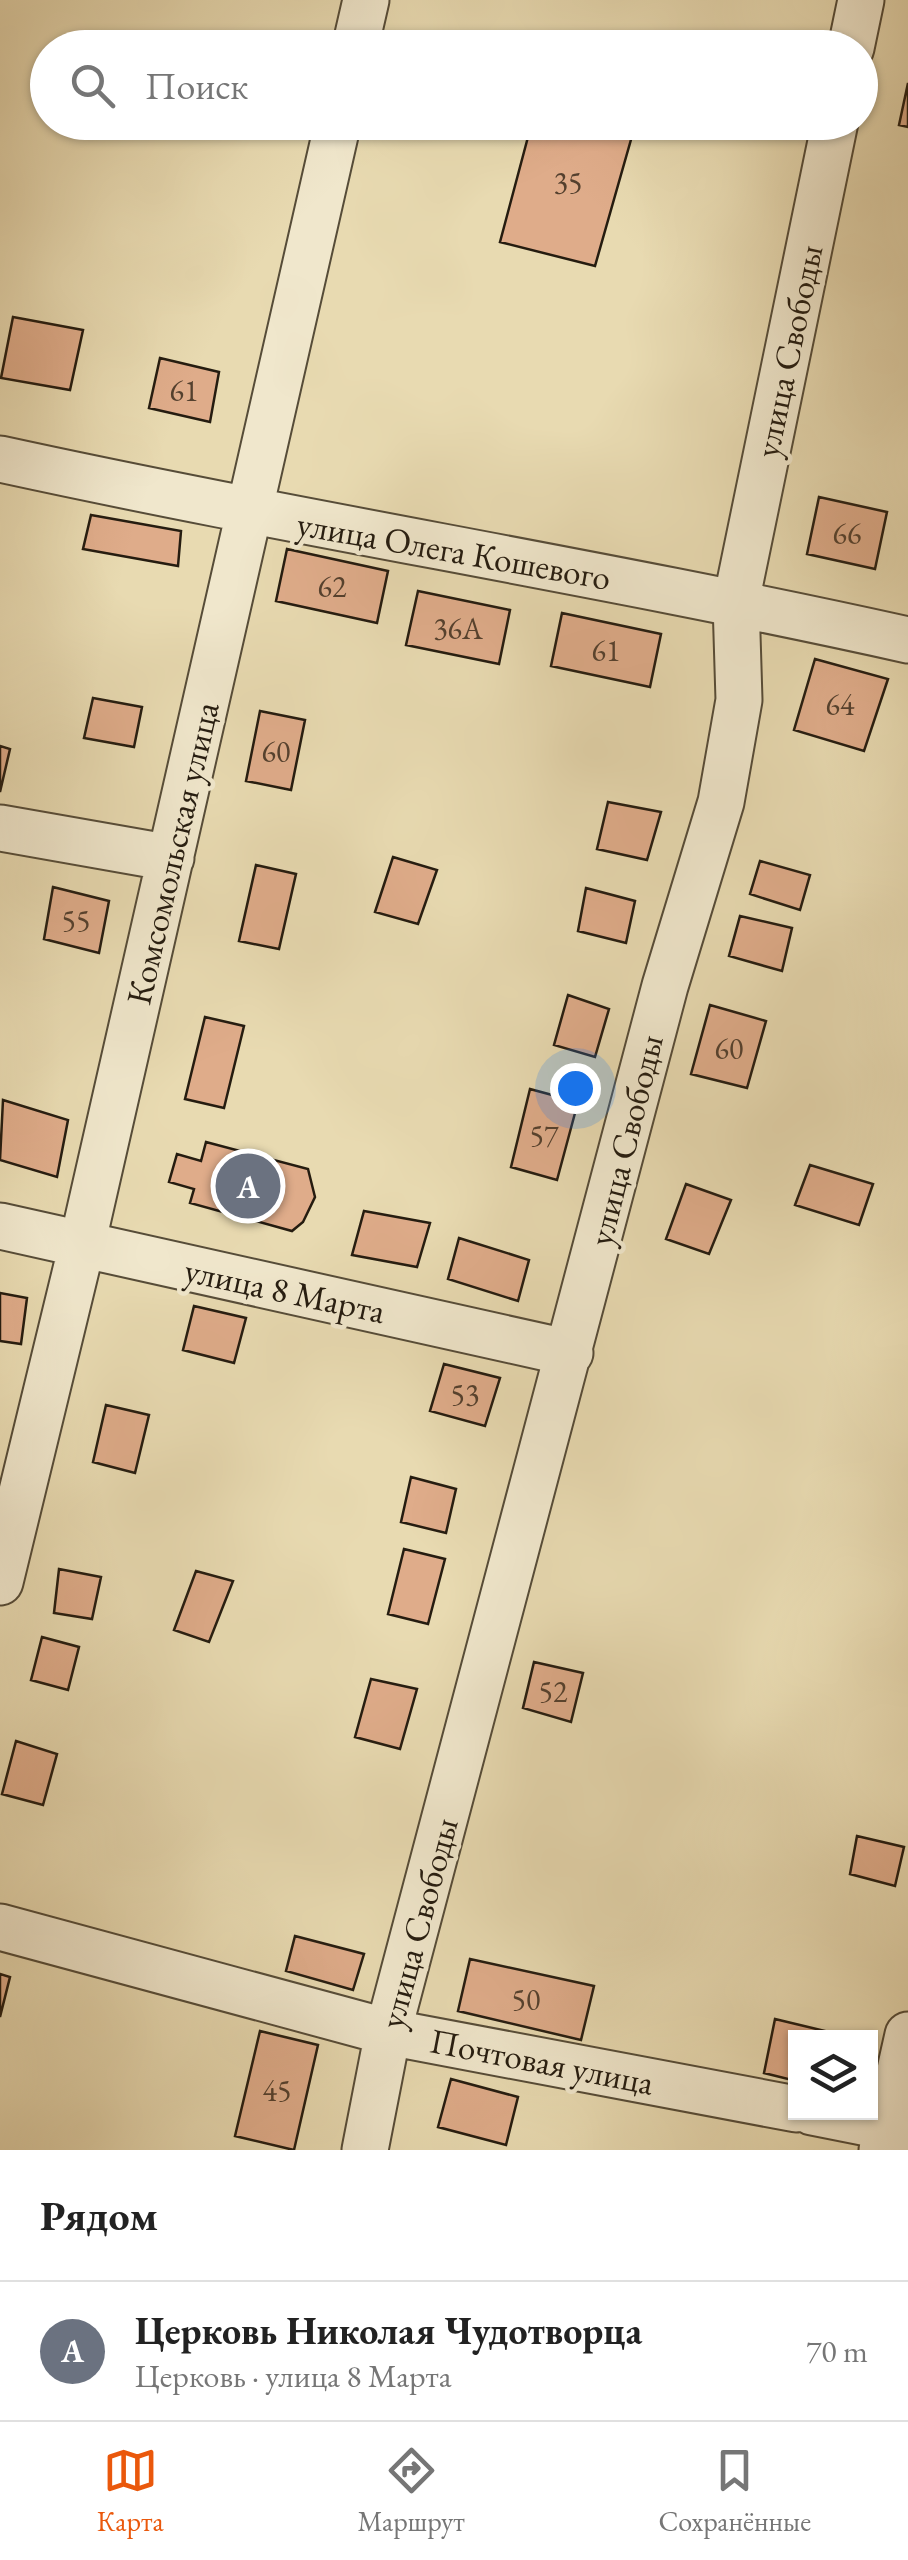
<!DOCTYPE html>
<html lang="ru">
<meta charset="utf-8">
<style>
body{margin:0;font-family:"EB Garamond",serif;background:#f2f2f2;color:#222}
.controls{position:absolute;right:30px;bottom:30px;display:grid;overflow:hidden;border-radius:0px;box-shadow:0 2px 8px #0004}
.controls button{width:90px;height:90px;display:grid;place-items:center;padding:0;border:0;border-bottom:2px solid #e0e0e0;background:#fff;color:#222;font:50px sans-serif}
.you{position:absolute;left:575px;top:1088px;width:35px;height:35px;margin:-25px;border:8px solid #fff;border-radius:50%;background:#1a73e8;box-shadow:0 0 0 15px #1a73e833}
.badge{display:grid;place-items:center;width:65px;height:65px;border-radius:50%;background:#ea580c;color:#fff;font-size:32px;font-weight:700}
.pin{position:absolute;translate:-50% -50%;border:5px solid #fff;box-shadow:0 2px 10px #0006}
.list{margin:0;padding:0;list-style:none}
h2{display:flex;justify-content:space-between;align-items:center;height:130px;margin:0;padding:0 40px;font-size:42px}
h2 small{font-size:32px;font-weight:400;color:#767676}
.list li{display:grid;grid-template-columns:65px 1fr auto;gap:30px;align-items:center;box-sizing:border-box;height:140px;padding:0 40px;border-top:2px solid #e0e0e0}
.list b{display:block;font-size:38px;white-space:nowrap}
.list p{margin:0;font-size:32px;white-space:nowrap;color:#767676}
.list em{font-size:32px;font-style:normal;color:#767676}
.icon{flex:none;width:55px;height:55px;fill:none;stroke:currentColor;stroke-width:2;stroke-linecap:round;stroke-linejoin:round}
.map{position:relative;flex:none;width:908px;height:2150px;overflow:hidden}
.search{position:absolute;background:#fff;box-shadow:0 2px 8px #0004;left:30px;right:30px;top:30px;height:110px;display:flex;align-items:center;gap:25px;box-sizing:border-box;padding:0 35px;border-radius:55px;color:#767676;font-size:38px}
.sheet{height:270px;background:#fff}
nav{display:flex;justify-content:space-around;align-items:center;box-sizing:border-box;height:140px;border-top:2px solid #e0e0e0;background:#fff;font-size:28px;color:#767676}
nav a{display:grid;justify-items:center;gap:5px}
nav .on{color:#ea580c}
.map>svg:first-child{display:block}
</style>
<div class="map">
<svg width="908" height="2150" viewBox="0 0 908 2150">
<rect width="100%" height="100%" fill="#e8dab1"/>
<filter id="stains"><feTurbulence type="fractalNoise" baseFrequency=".002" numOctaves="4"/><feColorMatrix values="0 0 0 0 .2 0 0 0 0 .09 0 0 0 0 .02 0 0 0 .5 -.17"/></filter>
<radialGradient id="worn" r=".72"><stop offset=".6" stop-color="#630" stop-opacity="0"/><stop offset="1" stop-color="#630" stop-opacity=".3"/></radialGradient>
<path fill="#dfac8a" stroke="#251c10" stroke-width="2.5" d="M908,83V127L899,125Z
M532,122H636L595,266L500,242Z
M13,317L83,330L70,390L1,378Z
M160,358L219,372L210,422L149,408Z
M819,497L887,512L875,569L807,554Z
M91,515L181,531L178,566L83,549Z
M287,549L388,571L377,623L276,601Z
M418,591L510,610L499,664L406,645Z
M562,613L661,634L650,687L551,666Z
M815,659L888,679L864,751L794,730Z
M93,698L142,707L134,747L84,738Z
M260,711L305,720L291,790L246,781Z
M0,746L10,749L0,792Z
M608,802L661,812L647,860L597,849Z
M393,857L437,870L418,924L375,912Z
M760,861L810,875L800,910L750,894Z
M256,865L296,874L279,949L239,941Z
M53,887L109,901L99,953L44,939Z
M586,888L635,901L626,943L578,931Z
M740,916L792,928L782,971L729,956Z
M568,995L609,1009L595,1057L554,1045Z
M710,1005L766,1021L747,1088L691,1074Z
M205,1017L244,1026L224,1108L185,1099Z
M530,1089L578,1102L557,1180L511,1167Z
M3,1100L68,1120L57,1177L0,1160Z
M206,1142L308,1169L315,1197L303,1222L292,1231L190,1203L194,1189L169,1182L177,1154L201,1161Z
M810,1165L873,1184L859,1225L795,1205Z
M686,1184L731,1200L709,1254L666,1239Z
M364,1211L430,1223L417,1267L352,1255Z
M459,1238L529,1260L518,1301L448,1279Z
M0,1293L27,1298L21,1344L0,1341Z
M194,1306L246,1318L234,1363L183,1350Z
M444,1364L500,1378L485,1426L430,1411Z
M106,1405L149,1415L135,1473L93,1462Z
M411,1477L456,1489L446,1533L401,1522Z
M404,1549L445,1559L428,1624L388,1614Z
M59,1569L101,1577L92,1619L54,1613Z
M196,1571L233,1581L209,1642L174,1630Z
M42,1637L79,1647L68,1690L31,1680Z
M534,1662L583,1673L571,1722L523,1708Z
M371,1679L417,1689L400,1749L355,1737Z
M16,1741L57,1754L43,1805L2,1794Z
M857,1836L904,1847L895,1886L850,1874Z
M295,1936L364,1954L353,1990L286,1971Z
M470,1959L594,1986L581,2040L458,2011Z
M0,1974L10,1977L0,2017Z
M775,2019L854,2038H796V2081L764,2073Z
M260,2031L318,2045L294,2150L235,2136Z
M451,2079L518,2097L506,2145L438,2127Z"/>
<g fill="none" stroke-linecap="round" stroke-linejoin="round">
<g stroke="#564c38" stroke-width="49">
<path id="minor" d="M355,48L366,0
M851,48L861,0
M0,459C302,525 607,573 908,640
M0,828L171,858
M0,1226L570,1353
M0,1582L82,1245L338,122
M0,1927L388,2032L796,2109
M812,2112L908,2131
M365,2150L388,2032L665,986L721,802L739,700L736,602L835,122
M882,2150L908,2035"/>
</g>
<use href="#minor" stroke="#f0e7cc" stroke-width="45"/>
</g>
<g text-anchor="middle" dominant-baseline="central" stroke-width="9" stroke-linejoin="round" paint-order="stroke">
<g font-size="30" fill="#54402e">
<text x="568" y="182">35</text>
<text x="184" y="390">61</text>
<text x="847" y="533">66</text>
<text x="332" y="586">62</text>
<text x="458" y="628">36А</text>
<text x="606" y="650">61</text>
<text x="840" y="704">64</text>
<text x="276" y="751">60</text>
<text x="76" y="920">55</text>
<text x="729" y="1048">60</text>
<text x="544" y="1135">57</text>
<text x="465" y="1394">53</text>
<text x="553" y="1691">52</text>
<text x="526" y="1999">50</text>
<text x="277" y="2090">45</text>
</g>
<g font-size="35" fill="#251c10" stroke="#f0e7cc">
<text transform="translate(788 351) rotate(-78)">улица Свободы</text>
<text transform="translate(454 550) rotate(10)">улица Олега Кошевого</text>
<text transform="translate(172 853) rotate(-77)">Комсомольская улица</text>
<text transform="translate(625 1140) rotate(-76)">улица Свободы</text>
<text transform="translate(285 1290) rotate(12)">улица 8 Марта</text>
<text transform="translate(418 1923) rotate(-75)">улица Свободы</text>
<text transform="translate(542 2061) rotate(11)">Почтовая улица</text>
</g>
</g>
<rect width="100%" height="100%" filter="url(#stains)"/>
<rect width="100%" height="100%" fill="url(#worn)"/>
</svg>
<div class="controls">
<button><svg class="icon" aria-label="layers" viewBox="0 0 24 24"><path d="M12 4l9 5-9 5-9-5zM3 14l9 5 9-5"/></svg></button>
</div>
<div class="you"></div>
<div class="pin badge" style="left:248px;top:1186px;background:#6b7280">A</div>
<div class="search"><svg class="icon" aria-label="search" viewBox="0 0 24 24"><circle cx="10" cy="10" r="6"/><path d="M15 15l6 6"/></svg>Поиск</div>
</div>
<section class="sheet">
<h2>Рядом<small></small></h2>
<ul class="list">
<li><span class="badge" style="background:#6b7280">A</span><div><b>Церковь Николая Чудотворца</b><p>Церковь · улица 8 Марта</p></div><em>70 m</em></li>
</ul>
</section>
<nav>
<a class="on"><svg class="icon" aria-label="map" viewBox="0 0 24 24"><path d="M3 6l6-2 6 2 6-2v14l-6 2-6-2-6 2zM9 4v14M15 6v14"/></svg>Карта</a>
<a><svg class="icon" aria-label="directions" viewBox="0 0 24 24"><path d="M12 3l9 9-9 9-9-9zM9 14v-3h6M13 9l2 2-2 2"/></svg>Маршрут</a>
<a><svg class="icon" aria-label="saved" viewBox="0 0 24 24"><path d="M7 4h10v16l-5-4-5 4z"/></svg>Сохранённые</a>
</nav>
